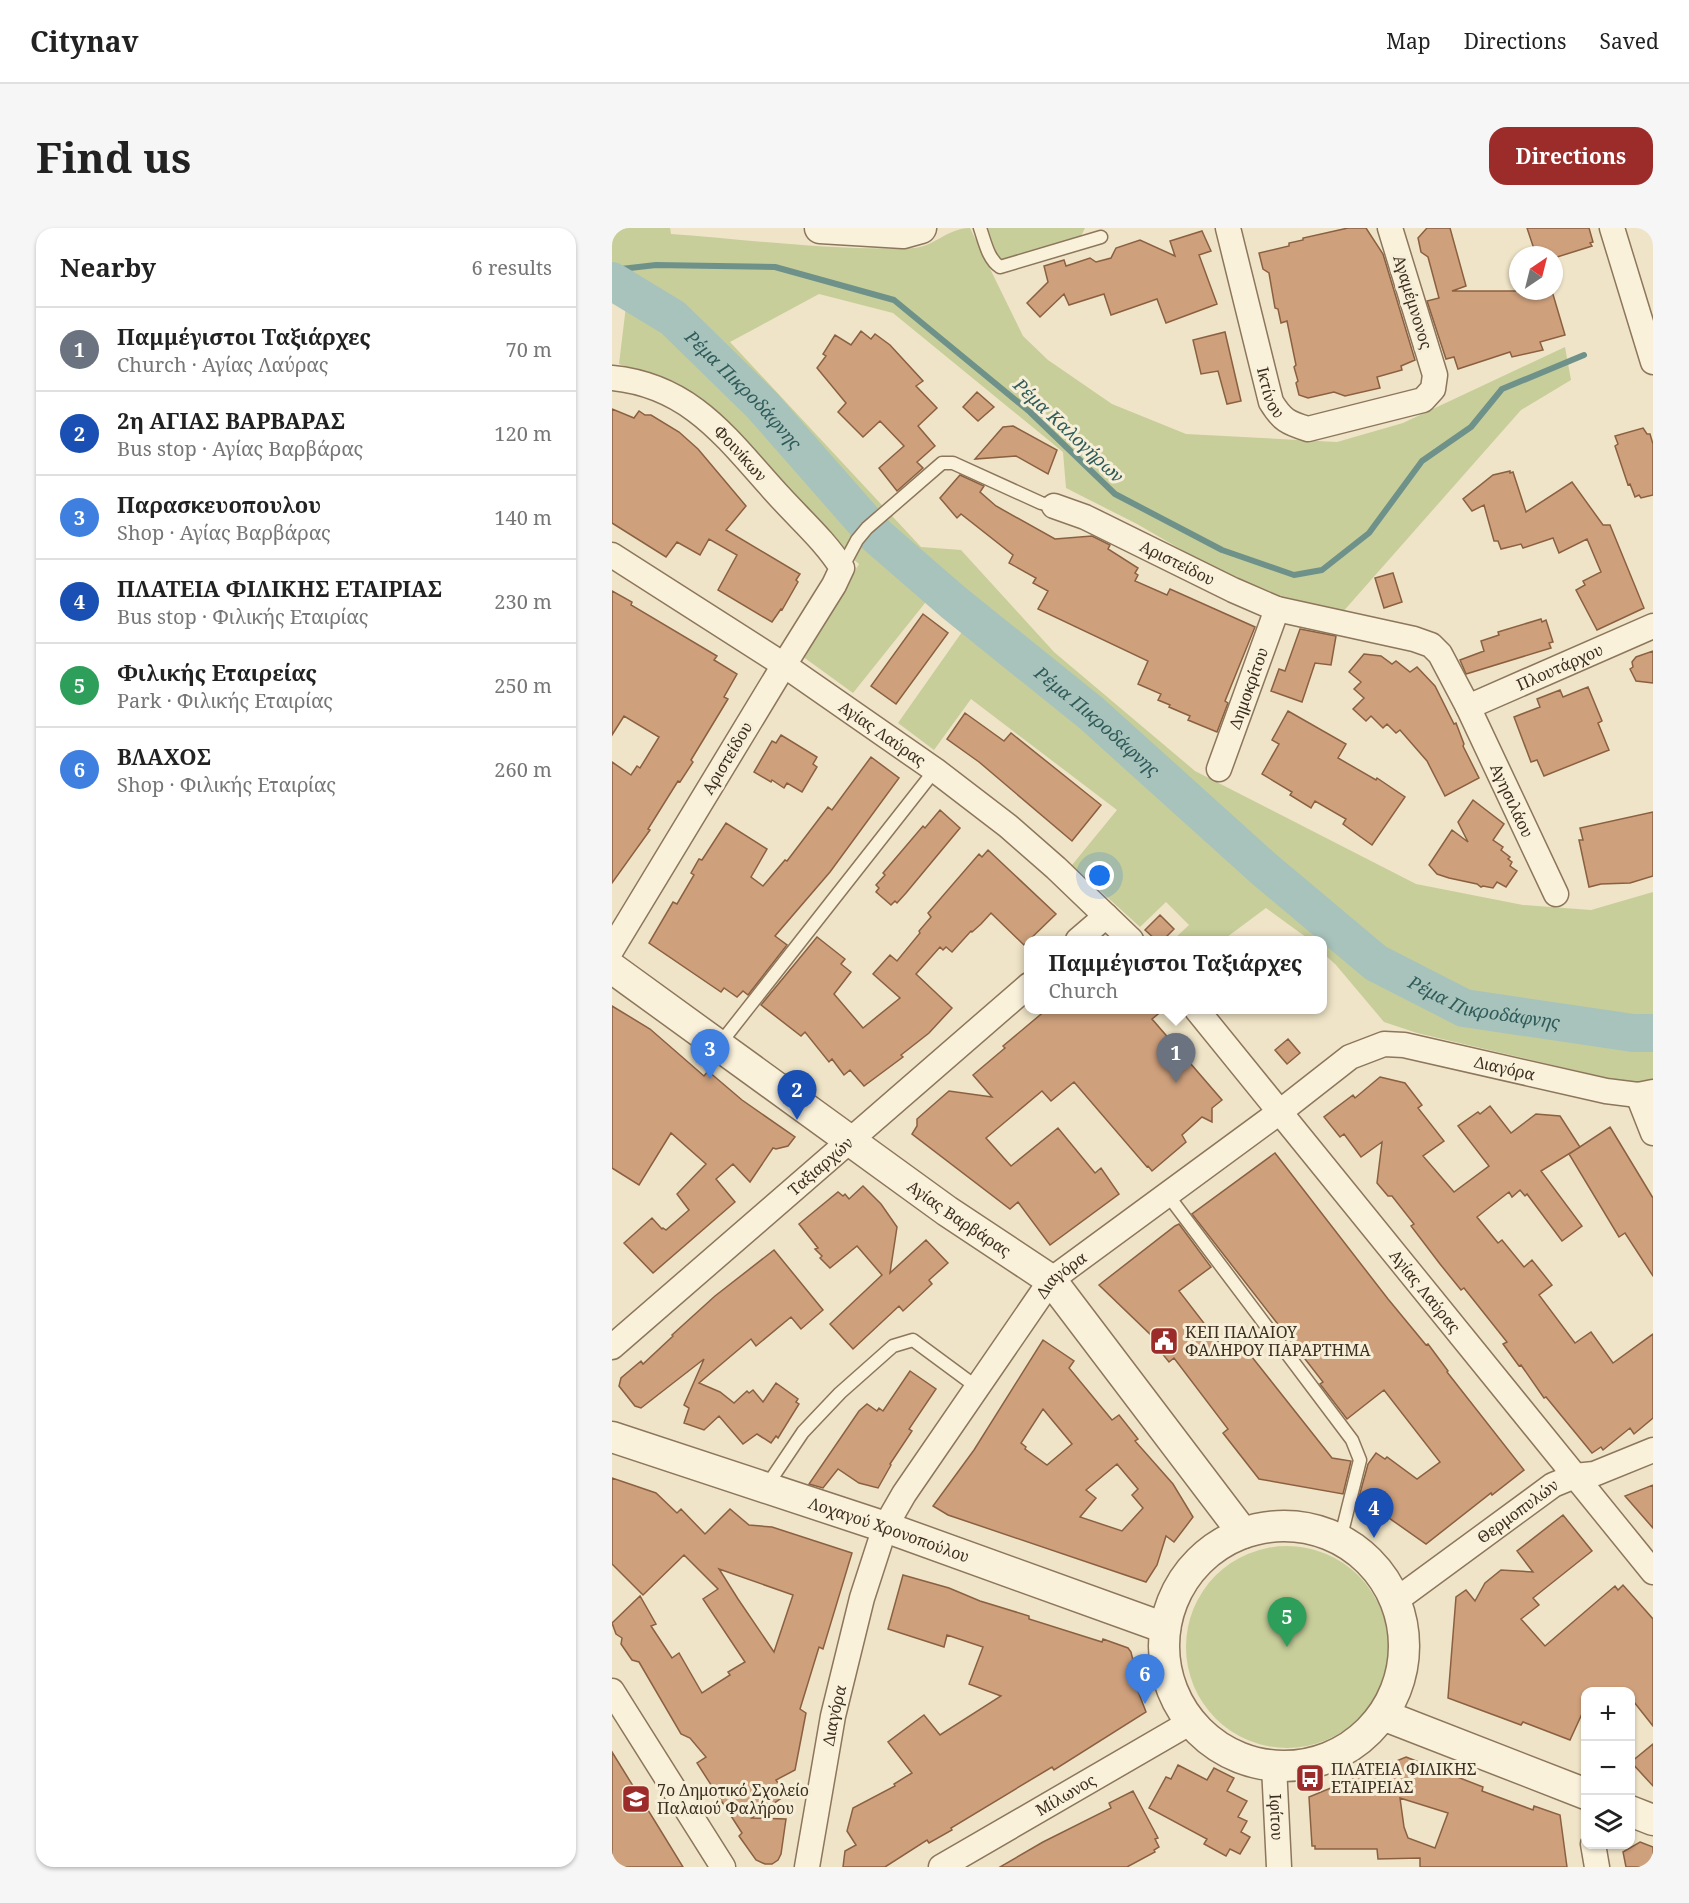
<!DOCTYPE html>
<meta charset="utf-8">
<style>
body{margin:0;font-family:"Noto Serif",serif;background:#f6f6f6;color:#222}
.controls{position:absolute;right:18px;bottom:18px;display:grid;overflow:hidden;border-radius:12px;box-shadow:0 2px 4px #0004}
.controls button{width:54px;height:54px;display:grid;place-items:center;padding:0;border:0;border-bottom:2px solid #e0e0e0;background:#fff;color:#222;font:30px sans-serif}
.compass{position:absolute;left:897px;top:18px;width:54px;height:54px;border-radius:50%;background:#fff;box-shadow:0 2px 4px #0004;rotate:35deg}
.you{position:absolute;left:488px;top:648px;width:21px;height:21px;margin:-15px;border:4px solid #fff;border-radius:50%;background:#1a73e8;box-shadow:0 0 0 9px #1a73e833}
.badge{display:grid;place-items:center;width:39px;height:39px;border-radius:50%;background:#9c2c2a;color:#fff;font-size:20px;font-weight:700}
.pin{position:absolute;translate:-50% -50px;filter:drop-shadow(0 2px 3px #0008)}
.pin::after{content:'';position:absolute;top:32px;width:21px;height:18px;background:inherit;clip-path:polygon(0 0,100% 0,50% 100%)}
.popup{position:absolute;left:412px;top:708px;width:303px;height:78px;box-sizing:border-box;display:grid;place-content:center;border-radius:12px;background:#fff;filter:drop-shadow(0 2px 4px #0005);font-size:20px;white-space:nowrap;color:#767676}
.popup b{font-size:22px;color:#222}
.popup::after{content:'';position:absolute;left:50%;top:100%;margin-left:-12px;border:12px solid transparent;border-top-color:#fff}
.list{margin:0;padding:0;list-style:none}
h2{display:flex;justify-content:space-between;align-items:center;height:78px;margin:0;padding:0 24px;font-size:26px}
h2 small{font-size:20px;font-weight:400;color:#767676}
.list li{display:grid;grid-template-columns:39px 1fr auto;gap:18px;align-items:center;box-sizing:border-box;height:84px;padding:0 24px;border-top:2px solid #e0e0e0}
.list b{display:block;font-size:22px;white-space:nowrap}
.list p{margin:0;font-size:20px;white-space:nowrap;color:#767676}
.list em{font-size:20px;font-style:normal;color:#767676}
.icon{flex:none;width:33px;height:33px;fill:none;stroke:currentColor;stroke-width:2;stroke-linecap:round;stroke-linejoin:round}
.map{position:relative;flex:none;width:1041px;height:1639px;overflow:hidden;border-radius:18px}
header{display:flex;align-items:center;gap:36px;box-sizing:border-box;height:84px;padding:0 30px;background:#fff;border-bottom:2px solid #e0e0e0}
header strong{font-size:28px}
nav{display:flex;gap:33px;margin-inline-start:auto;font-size:21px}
.intro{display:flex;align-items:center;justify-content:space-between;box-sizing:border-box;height:144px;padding:0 36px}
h1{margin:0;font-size:42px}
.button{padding:15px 27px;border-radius:18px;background:#9c2c2a;color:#fff;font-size:21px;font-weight:700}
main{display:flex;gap:36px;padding:0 36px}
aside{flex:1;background:#fff;border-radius:18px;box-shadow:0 2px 4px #0004}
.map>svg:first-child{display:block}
</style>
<header>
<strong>Citynav</strong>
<nav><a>Map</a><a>Directions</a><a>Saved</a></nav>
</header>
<div class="intro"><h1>Find us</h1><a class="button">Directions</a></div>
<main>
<aside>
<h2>Nearby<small>6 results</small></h2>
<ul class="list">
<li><span class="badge" style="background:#6b7280">1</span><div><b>Παμμέγιστοι Ταξιάρχες</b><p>Church · Αγίας Λαύρας</p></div><em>70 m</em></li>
<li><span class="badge" style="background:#1a4fb4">2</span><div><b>2η ΑΓΙΑΣ ΒΑΡΒΑΡΑΣ</b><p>Bus stop · Αγίας Βαρβάρας</p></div><em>120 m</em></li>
<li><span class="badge" style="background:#3f7fe0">3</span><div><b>Παρασκευοπουλου</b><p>Shop · Αγίας Βαρβάρας</p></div><em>140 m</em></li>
<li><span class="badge" style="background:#1a4fb4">4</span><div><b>ΠΛΑΤΕΙΑ ΦΙΛΙΚΗΣ ΕΤΑΙΡΙΑΣ</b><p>Bus stop · Φιλικής Εταιρίας</p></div><em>230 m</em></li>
<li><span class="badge" style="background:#2e9e5b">5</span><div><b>Φιλικής Εταιρείας</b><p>Park · Φιλικής Εταιρίας</p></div><em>250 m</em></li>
<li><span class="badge" style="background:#3f7fe0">6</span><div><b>ΒΛΑΧΟΣ</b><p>Shop · Φιλικής Εταιρίας</p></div><em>260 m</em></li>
</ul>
</aside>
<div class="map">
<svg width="1041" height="1639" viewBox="0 0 1041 1639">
<rect width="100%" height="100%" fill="#efe4c7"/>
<path fill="#c7ce9a" d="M0,0H58L59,6C140,12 222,23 302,20C321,19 336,0 358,0L411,108L436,132L500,176L574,206L725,214L791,195L953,119L959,152L909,182L729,386L682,373L608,344L525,296L454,260L451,224L281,85L207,66L118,114L309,319L349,322L442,424L583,543L804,656L911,677L979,682L1041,664V853L1021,856L805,805L772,794L724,737L711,725V712H698L654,680L611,712H561L577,697L554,674L528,699L460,637L505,582L359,471L322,522L286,495L357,394L321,365L241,465L190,428L247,336L223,316L112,189L67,157L7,136L14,78L6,72H0Z
M376,0H473L469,8L390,32L384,28Z
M574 1419a101 101 0 1 1 202 0a101 101 0 1 1-202 0Z"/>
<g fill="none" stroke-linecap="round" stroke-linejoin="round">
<path stroke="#6e928a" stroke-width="6" d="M0,42L44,37L163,39L282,72L418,184L503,266L610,322L682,347L710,342L757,305L810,233L859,199L890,161L972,127"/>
<path stroke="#a8c3bc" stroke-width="38" id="s1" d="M0,53L61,90L150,177L265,308L341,374L479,485L652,641L764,735L852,780L1021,805H1041"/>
</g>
<path fill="#cea07c" stroke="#8b6041" stroke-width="1.5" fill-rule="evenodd" d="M736,0H754L771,26L803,132L789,138L790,142L765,149L768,160L733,168L722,164L696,170L687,167L684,155L686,153L682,139L684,137L675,93L669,95L666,81L663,80L657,45L651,41L647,25L677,18V15L691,12V10Z
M815,0H838L854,58L840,63H940L953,107L928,114L931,122L900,129L898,124L846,141L842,129L834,131L815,73L827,70L816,29L809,24L806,10Z
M915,0H977L981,14L978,15L980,18L942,30V27H924Z
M590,3L599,23L587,27L605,76L554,95L545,71L499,87L492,66L457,77L452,66L428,89L415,75L436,54L432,38L452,32L454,38L478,30L484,34L499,30L504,20L528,12L563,28L558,13Z
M249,103L259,111L263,106L278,117L311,153L304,158L325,180L306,198L323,218L305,234L311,240L285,263L267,240L292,218L268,193L251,209L226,184L234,175L205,140L214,128L211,126L223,107L239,117Z
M613,104L629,173L615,176L606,143L589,146L581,112Z
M365,164L382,179L366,193L351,179Z
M0,181L22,190L27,183L33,187H39L67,204L86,221L134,278L114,302L188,346L184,352L186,354L170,382L169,381L160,394L106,362L125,327L97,311L88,327L65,314L54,329L0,295Z
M401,198L445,222L436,246L404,228L363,231L391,199Z
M1031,200L1035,206H1038L1041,216V267L1029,270L1027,267L1023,269L1018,256L1016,257L1003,218L1006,216L1003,208Z
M898,243V245L901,244L914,284L960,254L991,297H998L1032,380L985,402L964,362L973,357L971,353L989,344L975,311L947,325L941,310L911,320L909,316L889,321L886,313H882L872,277L860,283L851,271L881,247Z
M348,247L372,258L368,264L384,278L443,311L480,308L498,317L496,321L526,340L523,345L526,347L523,353L555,367L558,361L643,399L613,473L616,475L605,504L576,492L578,488L557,479L558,477L546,472L549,466L526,456L536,433L426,381L436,363L421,355L424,350L397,335L401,327L349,286L345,290L328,270Z
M781,345L790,374L772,380L763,350Z
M0,363L20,374L19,377L105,428L102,432L125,446L112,469L116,471L79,532L81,534L68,554L66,553L36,601L38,602L0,655V534L19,547L25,538L28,540L47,509L12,488L0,507Z
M311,386L336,405L284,476L259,458Z
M929,391L930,394L934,392L941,414L937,415L939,420L854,446L848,432L872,423L869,413L887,407L886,404Z
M688,401L724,408L719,437L703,435L690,474L659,463L667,441L673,443Z
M1041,423V455L1024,453L1018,441L1021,439L1020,434L1024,429Z
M752,426L769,428L780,436L784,433L798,444L805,439L823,458L842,496L844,495L852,516L851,518L867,550L833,568L815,533L788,502L784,505L775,496L771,500L759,488L754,493L741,481L752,470L742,461L749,454L737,444Z
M976,459L990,493L986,495L997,522L932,548L925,532L919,534L902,489L928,479L925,471L948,462L951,469Z
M676,483L734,516L726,530L764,552L765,550L793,569L760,617L731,596L734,591L703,573L699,580L678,567L680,564L650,546L667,516L660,512Z
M353,485L392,513L399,505L489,577L460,613L367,534L335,511Z
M169,507L205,529L201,536L205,539L190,564L175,555L172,560L160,552L159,554L142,544L160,513L164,515Z
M259,529L287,550L218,644L163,708L175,717L136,767L131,763L125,769L112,760L109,764L37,715L61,674L65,676L82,647L79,645L87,631L90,632L114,595L155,621L139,649L151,658L173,632L175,633L216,579L220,582Z
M861,572L892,596L881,612L891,619L889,622L898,629L896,631L900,634L898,638L905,643L894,659L885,654L881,660L871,658L869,659L865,656L837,650L825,646L817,637L840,602L856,614L846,594Z
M328,582L348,600L294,665L285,675L283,673L279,677L264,664L267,660L264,657L273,647L271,645L311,598L313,600Z
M1041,584V648L1018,655L989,656L977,659L967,612H971L968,600Z
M376,622L444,686L412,717L379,685L369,696L360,704L359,703L340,724L334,719L331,722L328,719L304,746L340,780L317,805L289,827L291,829L252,858L238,842L232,847L220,831L217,834L193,804L189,808L149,777L205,709L233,731L229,736L239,744L222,766L251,800L288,770L261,746L278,727L285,733L308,705L307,703L319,689L316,685L367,626L370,629Z
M548,687L562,701L551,712H544L533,702Z
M0,778L38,801L92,848L96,843L130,872L183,909L176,918L164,921L161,920L138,954L121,936L104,951L123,974L41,1045L12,1015L40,990L50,1001L51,1000L54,1002L77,982L65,966L94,936L59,905L27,957L0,940Z
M434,782H551L540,791L610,872L600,880V894L590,889L570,907L574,914L540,943L536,938L535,939L462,854L439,873L430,863L374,910L399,938L446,900L483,945L489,940L507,966L438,1017L406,974L398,981L300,906L305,898V891L337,863L380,869L361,847L393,820L391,818Z
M676,811L688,825L675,836L663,822Z
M768,849L793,855L810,877L806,880L832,913L811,928L842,964L877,938L846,898L866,884L868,886L878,878L899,905L924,886L948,888L968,919L929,943L970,998L950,1013L915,966L913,968L908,962L900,969L897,964L865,989L886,1015L890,1012L912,1039L920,1032L940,1057L927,1067L963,1115L979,1104L1001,1135L1041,1106V1190L1022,1206L1018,1200L991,1222L989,1219L980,1225L934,1169L932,1170L909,1137L907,1138L891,1116L895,1114L852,1060L849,1062L828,1036L799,998L802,996L780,968H776L765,955L770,914L749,929L732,906L728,909L712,889L741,867L743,870Z
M998,899L1041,970V1048L1013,1005L1007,1009L957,926Z
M663,925L776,1071L814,1117L816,1116L836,1143L835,1144L912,1242L880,1267L879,1265L814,1316L747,1269L756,1236L764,1225L773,1231L775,1229L805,1251L828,1234L772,1162L735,1191L708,1156L711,1154L580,986Z
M251,958L269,976L285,999L278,1045L314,1012L336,1035L317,1052L320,1056L291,1083L287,1078L241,1121L218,1096L270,1047L245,1018L218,1040L208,1030L210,1028L203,1021L206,1020L187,996L226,964L231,968L233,966L237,971Z
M567,996L599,1039L567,1063L608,1116L621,1105L720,1230L739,1233L731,1266L647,1251L611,1205L616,1201L562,1130L557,1134L540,1113L543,1111L487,1057L563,998Z
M162,1022L211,1082L189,1101L179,1089L144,1118L139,1111L87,1155L108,1164L122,1175L135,1163L137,1165L141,1162L151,1174L164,1155L186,1171L184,1174L187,1176L166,1210L164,1208L159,1215L145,1206L131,1216L107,1188L92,1202L72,1195L77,1180L72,1177L92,1131L29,1180L23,1178L7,1158L9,1150L29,1133L31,1136L61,1108L60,1107L103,1068Z
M431,1112L462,1133L457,1140L500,1192L507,1187L526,1211L523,1213L561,1256L581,1289L562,1314L554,1308L545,1337L534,1354L336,1287L321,1278L362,1222ZM431,1181L460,1216L435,1237L413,1221L414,1219L409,1215ZM505,1236L526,1261L520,1267L531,1280L510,1303L468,1289L484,1270L474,1262Z
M298,1143L324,1161L297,1201L300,1203L278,1236L279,1237L266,1260L247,1255L226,1241L211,1260L197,1256L247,1183L255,1176L265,1183L267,1180L271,1183Z
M0,1250L44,1265L65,1285L69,1281L93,1306L118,1281L137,1297L160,1299L240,1325L211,1421L207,1419L188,1481L194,1485L183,1542L164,1552L174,1567L140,1590L174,1591L169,1626L166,1632L160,1636H153L144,1632L127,1608L130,1605L85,1535L94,1529L78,1510L69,1506L27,1434L20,1432L9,1416L10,1410L4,1406L0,1395L28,1368L44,1396L39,1398L60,1430L67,1425L90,1465L118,1447L116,1444L133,1434L91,1371L106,1361L72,1327L31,1367L0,1336ZM107,1341L181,1367L162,1424L126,1371Z
M1041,1257V1300L1013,1268Z
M951,1287L980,1323L921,1370L927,1377L909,1391L933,1418L1003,1358L1006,1362L1011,1357L1041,1391V1498L1018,1469V1464H974V1477L958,1512L911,1494L909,1497L836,1470L844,1369L854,1362L863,1373L873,1355L889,1342L921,1344L905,1323Z
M291,1347L337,1360L368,1373L417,1388V1391L490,1414L491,1411L516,1420L519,1424L525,1449L521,1450L534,1484L442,1542L440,1539L339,1600L340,1602L317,1615L315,1612L273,1639H231L233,1623L244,1617L235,1603L241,1580L283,1558L282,1556L300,1545L276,1514L312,1487L328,1507L389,1468L357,1456L371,1419L335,1407L332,1419L276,1401Z
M1041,1516V1558L1019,1534Z
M0,1524L44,1595L71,1639H0Z
M794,1529L871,1559L870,1563L921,1582L922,1578L948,1587L955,1639H808V1630L766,1631L765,1621H703V1618H700L697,1569ZM788,1570L836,1585L823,1620L796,1610L792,1599Z
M566,1537L595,1552L602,1540L622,1550L615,1563L635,1573L626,1589L635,1593L629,1604L638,1609L628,1626L618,1621L614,1628L592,1616L595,1611L537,1580L554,1549L559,1551Z
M521,1563L546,1610L543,1611L547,1619L542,1622L543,1624L515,1639H388L431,1614L499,1580L497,1575Z
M1028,1614L1041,1619V1639H1014L1011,1624Z"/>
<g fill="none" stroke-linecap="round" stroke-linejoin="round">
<g stroke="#8c765c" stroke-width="15">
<path id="service" d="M368,0C373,14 376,31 388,39L489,9
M230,340L245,312L255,300L330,235H341L429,275L442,278
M107,817L323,542
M555,966L740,1212L748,1232L728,1312
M154,1259L191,1204L228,1165L281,1118L301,1112L366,1160"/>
</g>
<g stroke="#8c765c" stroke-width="27">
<g id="minor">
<path id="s2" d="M616,0L659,174C670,192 676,195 696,201L811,172L821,161L823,147L778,0"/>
<path d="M1000,0L1041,134"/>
<path id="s3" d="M0,150C82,158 118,215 169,270C189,292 214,314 230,340L222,357L172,437L0,721"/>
<path id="s4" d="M442,278L473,289L621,362L665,381L802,411L819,417L828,426L856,479L944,666"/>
<path id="s5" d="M0,327L172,437L323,542L396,598L444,640L519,712"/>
<path id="s6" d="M856,479L1041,398"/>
<path id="s7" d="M607,541L665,381"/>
<path d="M466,712L494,688"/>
<path id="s8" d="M585,782L1041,1344"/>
<path d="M1026,867L1041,905"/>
<path id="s9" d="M0,1119L417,757"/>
<path id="s10" d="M783,1373L941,1257L963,1248L982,1246L1041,1222"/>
<path d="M0,1463L111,1639"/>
<path id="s11" d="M662,1538L667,1639"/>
<path d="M981,1616L985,1639"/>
<path id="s12" d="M195,1639L221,1488L250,1370L273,1299L292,1266L439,1052L669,883L738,829L772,816L792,817L994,863L1026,867L1041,864"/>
<path id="s13" d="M329,1639L579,1494"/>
</g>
</g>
<g stroke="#8c765c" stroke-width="33">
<g id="tertiary">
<path d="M208,0L291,5L309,0"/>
<path id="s14" d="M0,740L335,983L439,1052L631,1305"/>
<path id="s15" d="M0,1209L273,1299L553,1400"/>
<circle cx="672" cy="1418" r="120"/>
<path d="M771,1487L974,1566"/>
<path d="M1018,1583L1041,1592"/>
</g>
</g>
<use href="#service" stroke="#faf1db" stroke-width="12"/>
<use href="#minor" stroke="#faf1db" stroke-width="24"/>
<use href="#tertiary" stroke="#faf1db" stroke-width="30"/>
</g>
<defs>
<g id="civic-square" transform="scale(1.5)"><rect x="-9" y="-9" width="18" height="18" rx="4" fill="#9c2c2a" stroke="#f6eed7"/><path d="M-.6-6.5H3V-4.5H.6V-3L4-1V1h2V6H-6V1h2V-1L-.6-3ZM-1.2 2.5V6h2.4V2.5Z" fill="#fff"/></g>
<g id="bus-square" transform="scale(1.5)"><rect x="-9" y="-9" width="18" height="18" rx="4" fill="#9c2c2a" stroke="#f6eed7"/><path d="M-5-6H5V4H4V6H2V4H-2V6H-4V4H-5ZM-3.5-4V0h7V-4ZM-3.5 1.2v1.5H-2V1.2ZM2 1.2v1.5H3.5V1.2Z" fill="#fff"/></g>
<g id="school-square" transform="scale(1.5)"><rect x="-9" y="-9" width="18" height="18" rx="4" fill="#9c2c2a" stroke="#f6eed7"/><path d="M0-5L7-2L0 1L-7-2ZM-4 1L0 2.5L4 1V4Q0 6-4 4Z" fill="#fff"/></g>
</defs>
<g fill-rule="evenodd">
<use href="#civic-square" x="552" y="1113"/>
<use href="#bus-square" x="698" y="1550"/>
<use href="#school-square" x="24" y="1571"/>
</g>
<g text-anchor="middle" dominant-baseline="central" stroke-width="6" stroke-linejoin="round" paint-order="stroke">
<g font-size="16" fill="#3c2e20" stroke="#f6eed7">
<text transform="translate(801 74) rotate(73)">Αγαμέμνονος</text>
<text stroke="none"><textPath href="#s2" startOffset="170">Ικτίνου</textPath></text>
<text stroke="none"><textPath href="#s3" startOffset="153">Φοινίκων</textPath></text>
<text stroke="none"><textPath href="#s4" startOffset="136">Αριστείδου</textPath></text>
<text stroke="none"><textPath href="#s6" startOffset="100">Πλουτάρχου</textPath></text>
<text stroke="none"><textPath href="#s7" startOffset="86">Δημοκρίτου</textPath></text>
<text stroke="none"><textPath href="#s5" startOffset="324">Αγίας Λαύρας</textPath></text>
<text transform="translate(115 530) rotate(-59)">Αριστείδου</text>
<text stroke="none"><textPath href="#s4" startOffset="580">Αγησιλάου</textPath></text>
<text stroke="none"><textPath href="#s12" startOffset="1180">Διαγόρα</textPath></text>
<text stroke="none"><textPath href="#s9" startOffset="276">Ταξιαρχών</textPath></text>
<text stroke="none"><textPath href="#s14" startOffset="428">Αγίας Βαρβάρας</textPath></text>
<text stroke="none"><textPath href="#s12" startOffset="658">Διαγόρα</textPath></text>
<text stroke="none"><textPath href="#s8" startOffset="362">Αγίας Λαύρας</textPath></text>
<text stroke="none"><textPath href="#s10" startOffset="152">Θερμοπυλών</textPath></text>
<text stroke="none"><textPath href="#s15" startOffset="292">Λοχαγού Χρονοπούλου</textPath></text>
<text stroke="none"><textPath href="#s12" startOffset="154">Διαγόρα</textPath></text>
<text stroke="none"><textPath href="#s13" startOffset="144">Μίλωνος</textPath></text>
<text stroke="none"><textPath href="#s11" startOffset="51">Ιφίτου</textPath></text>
</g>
<g font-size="16" fill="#3c2e20" stroke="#f6eed7" text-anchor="start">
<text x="573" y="1104">ΚΕΠ ΠΑΛΑΙΟΥ<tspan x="573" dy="18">ΦΑΛΗΡΟΥ ΠΑΡΑΡΤΗΜΑ</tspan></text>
<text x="719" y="1541">ΠΛΑΤΕΙΑ ΦΙΛΙΚΗΣ<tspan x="719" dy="18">ΕΤΑΙΡΕΙΑΣ</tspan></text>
<text x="45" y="1562">7ο Δημοτικό Σχολείο<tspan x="45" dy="18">Παλαιού Φαλήρου</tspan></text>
</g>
<g font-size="18" font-style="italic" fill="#2f5b5a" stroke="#f6eed7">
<text stroke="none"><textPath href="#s1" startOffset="172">Ρέμα Πικροδάφνης</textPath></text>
<text transform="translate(457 202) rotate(43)">Ρέμα Καλογήρων</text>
<text stroke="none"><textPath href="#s1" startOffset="658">Ρέμα Πικροδάφνης</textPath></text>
<text stroke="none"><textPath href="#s1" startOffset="1144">Ρέμα Πικροδάφνης</textPath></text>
</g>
</g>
</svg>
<div class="controls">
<button>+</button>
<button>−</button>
<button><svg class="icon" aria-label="layers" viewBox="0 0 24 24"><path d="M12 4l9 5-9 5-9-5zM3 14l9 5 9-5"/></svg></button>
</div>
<svg class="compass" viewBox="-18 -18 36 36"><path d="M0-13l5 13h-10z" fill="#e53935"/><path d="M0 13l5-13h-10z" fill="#767676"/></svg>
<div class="you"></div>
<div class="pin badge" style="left:564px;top:855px;background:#6b7280">1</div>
<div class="popup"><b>Παμμέγιστοι Ταξιάρχες</b>Church</div>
<div class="pin badge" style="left:185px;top:892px;background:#1a4fb4">2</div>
<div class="pin badge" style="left:98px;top:851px;background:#3f7fe0">3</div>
<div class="pin badge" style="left:762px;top:1310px;background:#1a4fb4">4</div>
<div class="pin badge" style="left:675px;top:1419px;background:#2e9e5b">5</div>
<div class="pin badge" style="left:533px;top:1476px;background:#3f7fe0">6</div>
</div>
</main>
